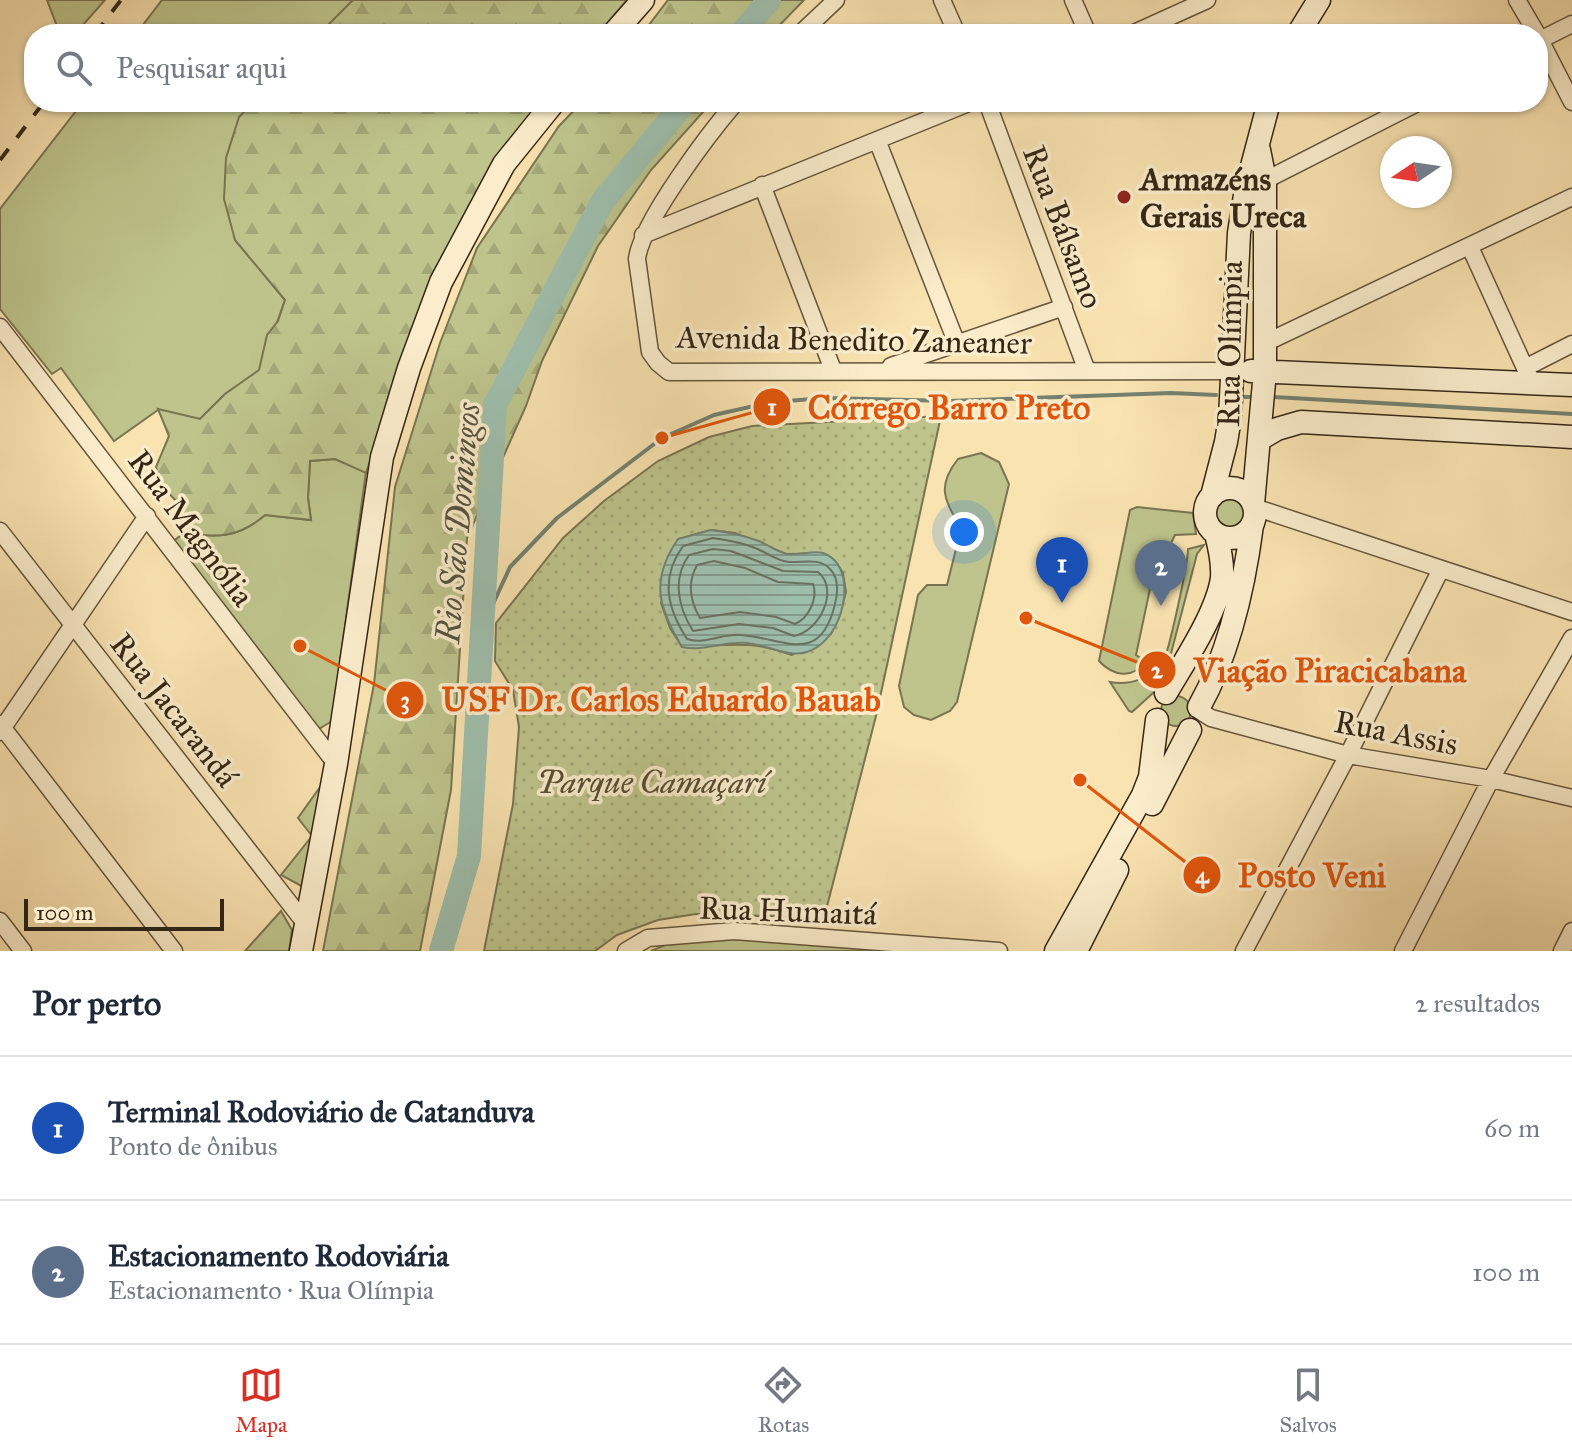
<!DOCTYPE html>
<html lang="pt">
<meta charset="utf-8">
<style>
body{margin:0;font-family:"IM FELL Great Primer",serif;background:#f6f6f7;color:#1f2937}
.compass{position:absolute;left:1380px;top:136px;width:72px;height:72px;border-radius:50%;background:#fff;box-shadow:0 2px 6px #0004;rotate:257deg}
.scale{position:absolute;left:24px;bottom:20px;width:200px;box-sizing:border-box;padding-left:8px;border:4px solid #342615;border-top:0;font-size:22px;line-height:28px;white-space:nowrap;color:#342615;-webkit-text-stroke:6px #fbedcc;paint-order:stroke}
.you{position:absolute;left:964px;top:532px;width:28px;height:28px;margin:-20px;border:6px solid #fff;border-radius:50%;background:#1a73e8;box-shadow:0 0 0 12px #1a73e833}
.badge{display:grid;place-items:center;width:52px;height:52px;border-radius:50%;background:#d93025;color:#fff;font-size:26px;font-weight:700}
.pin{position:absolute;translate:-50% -66px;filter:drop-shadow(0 2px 4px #0008)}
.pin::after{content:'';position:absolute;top:42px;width:28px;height:24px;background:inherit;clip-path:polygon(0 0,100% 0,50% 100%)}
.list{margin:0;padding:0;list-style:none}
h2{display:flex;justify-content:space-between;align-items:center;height:104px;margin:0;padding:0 32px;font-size:34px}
h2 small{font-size:26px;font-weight:400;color:#747a83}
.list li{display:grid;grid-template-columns:52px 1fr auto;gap:24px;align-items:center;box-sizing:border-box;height:144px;padding:0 32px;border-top:2px solid #e0e1e3}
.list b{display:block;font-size:30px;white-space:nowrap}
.list p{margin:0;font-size:26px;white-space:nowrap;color:#747a83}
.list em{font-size:26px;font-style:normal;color:#747a83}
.icon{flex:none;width:44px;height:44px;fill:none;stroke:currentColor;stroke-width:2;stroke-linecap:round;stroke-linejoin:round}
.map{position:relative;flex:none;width:1572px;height:951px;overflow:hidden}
.search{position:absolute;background:#fff;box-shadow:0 2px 6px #0004;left:24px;right:24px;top:24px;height:88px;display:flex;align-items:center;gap:20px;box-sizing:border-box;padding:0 28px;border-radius:32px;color:#747a83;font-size:30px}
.sheet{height:392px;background:#fff}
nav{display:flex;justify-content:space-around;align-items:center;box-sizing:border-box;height:112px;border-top:2px solid #e0e1e3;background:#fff;font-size:22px;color:#747a83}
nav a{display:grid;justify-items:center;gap:4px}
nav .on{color:#d93025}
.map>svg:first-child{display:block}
</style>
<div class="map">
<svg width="1572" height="951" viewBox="0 0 1572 951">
<defs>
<pattern id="forest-firs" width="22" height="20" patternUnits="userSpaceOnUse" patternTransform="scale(2)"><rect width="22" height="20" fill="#bec48c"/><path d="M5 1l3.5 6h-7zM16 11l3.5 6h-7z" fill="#a4a878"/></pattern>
<pattern id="park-dots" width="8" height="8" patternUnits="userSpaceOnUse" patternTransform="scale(2)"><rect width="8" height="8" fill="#bec48c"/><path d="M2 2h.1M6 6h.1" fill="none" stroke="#a4a878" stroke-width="1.8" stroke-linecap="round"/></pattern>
<pattern id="water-rules" width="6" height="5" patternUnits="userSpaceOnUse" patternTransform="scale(2)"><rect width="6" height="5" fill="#9ebeac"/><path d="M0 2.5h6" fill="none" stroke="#829a8b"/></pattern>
</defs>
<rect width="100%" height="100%" fill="#f9e3b1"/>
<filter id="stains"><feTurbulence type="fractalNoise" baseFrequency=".0025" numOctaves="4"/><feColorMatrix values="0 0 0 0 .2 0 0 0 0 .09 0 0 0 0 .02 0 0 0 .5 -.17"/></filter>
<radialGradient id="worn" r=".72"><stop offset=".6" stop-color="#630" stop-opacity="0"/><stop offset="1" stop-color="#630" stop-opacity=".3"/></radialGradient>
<path fill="#bec48c" stroke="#797550" stroke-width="2" d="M47,0H105L75,34H60Z
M162,0H355L321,34H136Z
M83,102H254L235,240L285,300L260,370L225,394L200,419L158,410L114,441L61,368L52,374L0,309V209Z
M981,453L999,462L1009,484L957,702L950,711L931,720L914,715L904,707L899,686L918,595L927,585H947L961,529C946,501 935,488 958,459Z
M335,459L366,472L332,721L319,729L174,541L183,533C218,537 237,539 265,515L311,520L308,498L310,461Z
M1211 513a18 18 0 1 1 36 0a18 18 0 1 1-36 0Z
M1137,507L1193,513L1196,534L1175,535L1168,549L1158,551L1136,655L1145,661C1133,680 1113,676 1099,661L1130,510Z
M1204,545L1197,554L1163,684L1132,712L1129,711L1110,682C1130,686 1153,678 1164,659C1170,647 1188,563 1188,549Z
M1161 711a15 15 0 1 1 30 0a15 15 0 1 1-30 0Z
M325,780L305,888L281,875L312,836L298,818Z
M281,911L292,930L289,951H245Z
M752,935L908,951H651L665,945Z"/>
<path fill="url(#forest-firs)" stroke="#797550" stroke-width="2" d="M353,0H627L598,34H319Z
M668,0H804L771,34H642Z
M254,102H541L407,348L366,473L335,459L310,461L308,498L311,520L265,515C237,539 218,537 183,533L179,504L161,485L156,467L169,436L158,409L200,419L225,394L259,370L267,335L278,321L285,300L235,240L224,199L226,158L239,117Z
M582,102H712L651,170L598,246L542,361L526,406L467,538L451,790L420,951H323L374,684L395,487L440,343L477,248L559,126Z"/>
<path fill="url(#park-dots)" stroke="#797550" stroke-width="2" fill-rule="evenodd" d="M941,416L876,716L824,918L696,914L658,920L617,935L595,951H484L513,804L519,727L513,690L495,661L496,623L563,538L604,501L658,461L709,437L752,426ZM711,530L735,533L786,554L822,553L836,563L843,573L846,592L840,615L831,634L792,655C750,639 725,646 682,647L670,628L661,603L678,539Z"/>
<path fill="url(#water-rules)" stroke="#748170" stroke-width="2" d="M711,530C728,532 743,535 759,541C768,545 777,552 787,554C798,556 813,550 823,553C847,562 847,591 841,612C836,629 825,646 807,652C786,659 760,640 736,643C716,644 701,651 682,647C658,607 650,580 678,539Z"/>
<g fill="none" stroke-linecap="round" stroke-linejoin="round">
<path stroke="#697260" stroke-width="2" d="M713,538C727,540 741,542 755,548C766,552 777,561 789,562C803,563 819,557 830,569C839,578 838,592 835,604C820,667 784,638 741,635C723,633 705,645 687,639C667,608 660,578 683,546Z
M713,549L731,551L783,571L818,572C840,590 819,632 794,636L773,628L739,624L693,631C678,607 672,579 689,555Z
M714,561L745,568L778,582L813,584C818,598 809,618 795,624L776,617L740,612L700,618C690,601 687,583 697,565Z"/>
<path stroke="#748170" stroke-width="4" d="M1244,397H1252
M1274,397L1572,414
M481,630L510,567L557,518L662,438L714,415L772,402L827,398L949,401L1171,393L1216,395"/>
<path stroke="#9ebeac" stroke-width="24" d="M741,34L769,0
M441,951L469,856L495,405L602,202L685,102"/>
<g stroke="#65553c" stroke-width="19">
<path id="street" d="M942,0L957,34
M1073,0L1088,34
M1517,0L1537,34
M800,34L836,0
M1132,34L1207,0
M1538,36L1572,102
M1538,41L1572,24
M736,102C710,132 641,223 637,259L650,352L658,363L669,372L1234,371
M987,102L1087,371
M877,140L957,344
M762,185L833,370
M1256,185L1419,102
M643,235L971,102
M1470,247L1525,368
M0,327L336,764
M1265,343L1572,197
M891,366L1064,307
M1530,378L1525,368L1572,344
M1254,507L1572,612
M0,531L305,923
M1200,711L1211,718L1348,755L1491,779L1572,798
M0,724L174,951
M0,732L147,516
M0,921L23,951
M626,951L648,938L734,931L999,951
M1244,951L1348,755L1441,569
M1403,951L1491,779L1572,638
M1562,951L1572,931"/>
</g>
<g stroke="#342615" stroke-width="25">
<path id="secondary" d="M613,34L643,0
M1298,34L1319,0
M1251,371L1572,385
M1260,439L1277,429L1301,422L1572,437
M1205 513a25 25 0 1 1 50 0a25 25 0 1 1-50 0Z
M1212,496L1226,442L1230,418L1239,233L1246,189L1269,102
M1253,504L1265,371V180L1259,150
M1166,693C1184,662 1217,613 1222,578C1223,563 1220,549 1216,534
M1199,707C1230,652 1244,587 1252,525
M1152,804L1190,730
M301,951L336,764L382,457L409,368L441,282L504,164L554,102
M1056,951L1143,795L1150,777L1157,720
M1076,951L1117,870"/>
</g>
<use href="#street" stroke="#fbedcc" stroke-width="16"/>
<use href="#secondary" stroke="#fbedcc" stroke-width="22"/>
<path stroke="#342615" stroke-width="4" stroke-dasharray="14 14" stroke-linecap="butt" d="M95,34L121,0
M0,160L44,102"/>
</g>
<circle fill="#8f2418" stroke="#fbedcc" stroke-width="3" cx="1124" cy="197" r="8"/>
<g text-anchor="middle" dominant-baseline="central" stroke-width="7" stroke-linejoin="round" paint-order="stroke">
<g font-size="32" font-weight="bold" fill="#342615" stroke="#fbedcc" text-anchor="start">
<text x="1140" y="179">Armazéns<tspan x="1140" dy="37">Gerais Ureca</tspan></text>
</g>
<g font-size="32" fill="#342615" stroke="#fbedcc">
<text transform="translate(1063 227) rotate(69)">Rua Bálsamo</text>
<text transform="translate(854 340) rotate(1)">Avenida Benedito Zaneaner</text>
<text transform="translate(1230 344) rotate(-89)">Rua Olímpia</text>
<text transform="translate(191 528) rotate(53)">Rua Magnólia</text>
<text transform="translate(174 710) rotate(52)">Rua Jacarandá</text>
<text transform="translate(1396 733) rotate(11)">Rua Assis</text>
<text transform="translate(788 911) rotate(2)">Rua Humaitá</text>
</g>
<g font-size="32" font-style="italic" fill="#564e33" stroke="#fbedcc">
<text x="652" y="782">Parque Camaçarí</text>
</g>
<g font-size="34" font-style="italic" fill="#545442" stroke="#fbedcc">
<text transform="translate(458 523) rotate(-85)">Rio São Domingos</text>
</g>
</g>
<path fill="none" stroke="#df560c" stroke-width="3" d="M662 438L772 407M1026 618L1157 670M300 646L405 700M1080 780L1202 875"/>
<g fill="#df560c" stroke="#fbedcc" stroke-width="3">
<circle cx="662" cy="438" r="8"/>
<circle cx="1026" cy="618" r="8"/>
<circle cx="300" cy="646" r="8"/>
<circle cx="1080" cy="780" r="8"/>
<circle cx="772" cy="407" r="20"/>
<circle cx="1157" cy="670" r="20"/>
<circle cx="405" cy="700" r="20"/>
<circle cx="1202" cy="875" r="20"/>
</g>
<g font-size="24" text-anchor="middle" font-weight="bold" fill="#fff">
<text x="772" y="415">1</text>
<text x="1157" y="678">2</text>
<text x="405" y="708">3</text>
<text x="1202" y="883">4</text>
</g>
<g font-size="34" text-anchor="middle" font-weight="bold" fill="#df560c" stroke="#fbedcc" stroke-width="7" stroke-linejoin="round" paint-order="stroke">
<text x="949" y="419">Córrego Barro Preto</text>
<text x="1330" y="682">Viação Piracicabana</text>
<text x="661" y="711">USF Dr. Carlos Eduardo Bauab</text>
<text x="1312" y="887">Posto Veni</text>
</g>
<rect width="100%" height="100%" filter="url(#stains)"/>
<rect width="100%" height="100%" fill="url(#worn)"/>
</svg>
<svg class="compass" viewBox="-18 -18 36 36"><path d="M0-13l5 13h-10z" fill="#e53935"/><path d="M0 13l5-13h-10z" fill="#747a83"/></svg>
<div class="scale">100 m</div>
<div class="you"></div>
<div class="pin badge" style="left:1062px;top:603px;background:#1a4fb4">1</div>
<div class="pin badge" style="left:1161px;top:606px;background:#5c6f8a">2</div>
<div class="search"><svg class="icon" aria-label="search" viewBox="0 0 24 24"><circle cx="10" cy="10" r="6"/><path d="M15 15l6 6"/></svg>Pesquisar aqui</div>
</div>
<section class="sheet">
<h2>Por perto<small>2 resultados</small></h2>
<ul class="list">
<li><span class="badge" style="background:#1a4fb4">1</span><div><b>Terminal Rodoviário de Catanduva</b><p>Ponto de ônibus</p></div><em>60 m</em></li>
<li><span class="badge" style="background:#5c6f8a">2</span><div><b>Estacionamento Rodoviária</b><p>Estacionamento · Rua Olímpia</p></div><em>100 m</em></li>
</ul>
</section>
<nav>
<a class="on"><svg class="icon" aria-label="map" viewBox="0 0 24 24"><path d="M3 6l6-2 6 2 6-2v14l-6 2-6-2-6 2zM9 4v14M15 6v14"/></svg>Mapa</a>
<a><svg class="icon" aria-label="directions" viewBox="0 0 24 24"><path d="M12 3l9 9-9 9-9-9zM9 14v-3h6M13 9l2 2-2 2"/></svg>Rotas</a>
<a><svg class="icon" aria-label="saved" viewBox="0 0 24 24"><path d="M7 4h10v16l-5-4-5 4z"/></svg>Salvos</a>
</nav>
